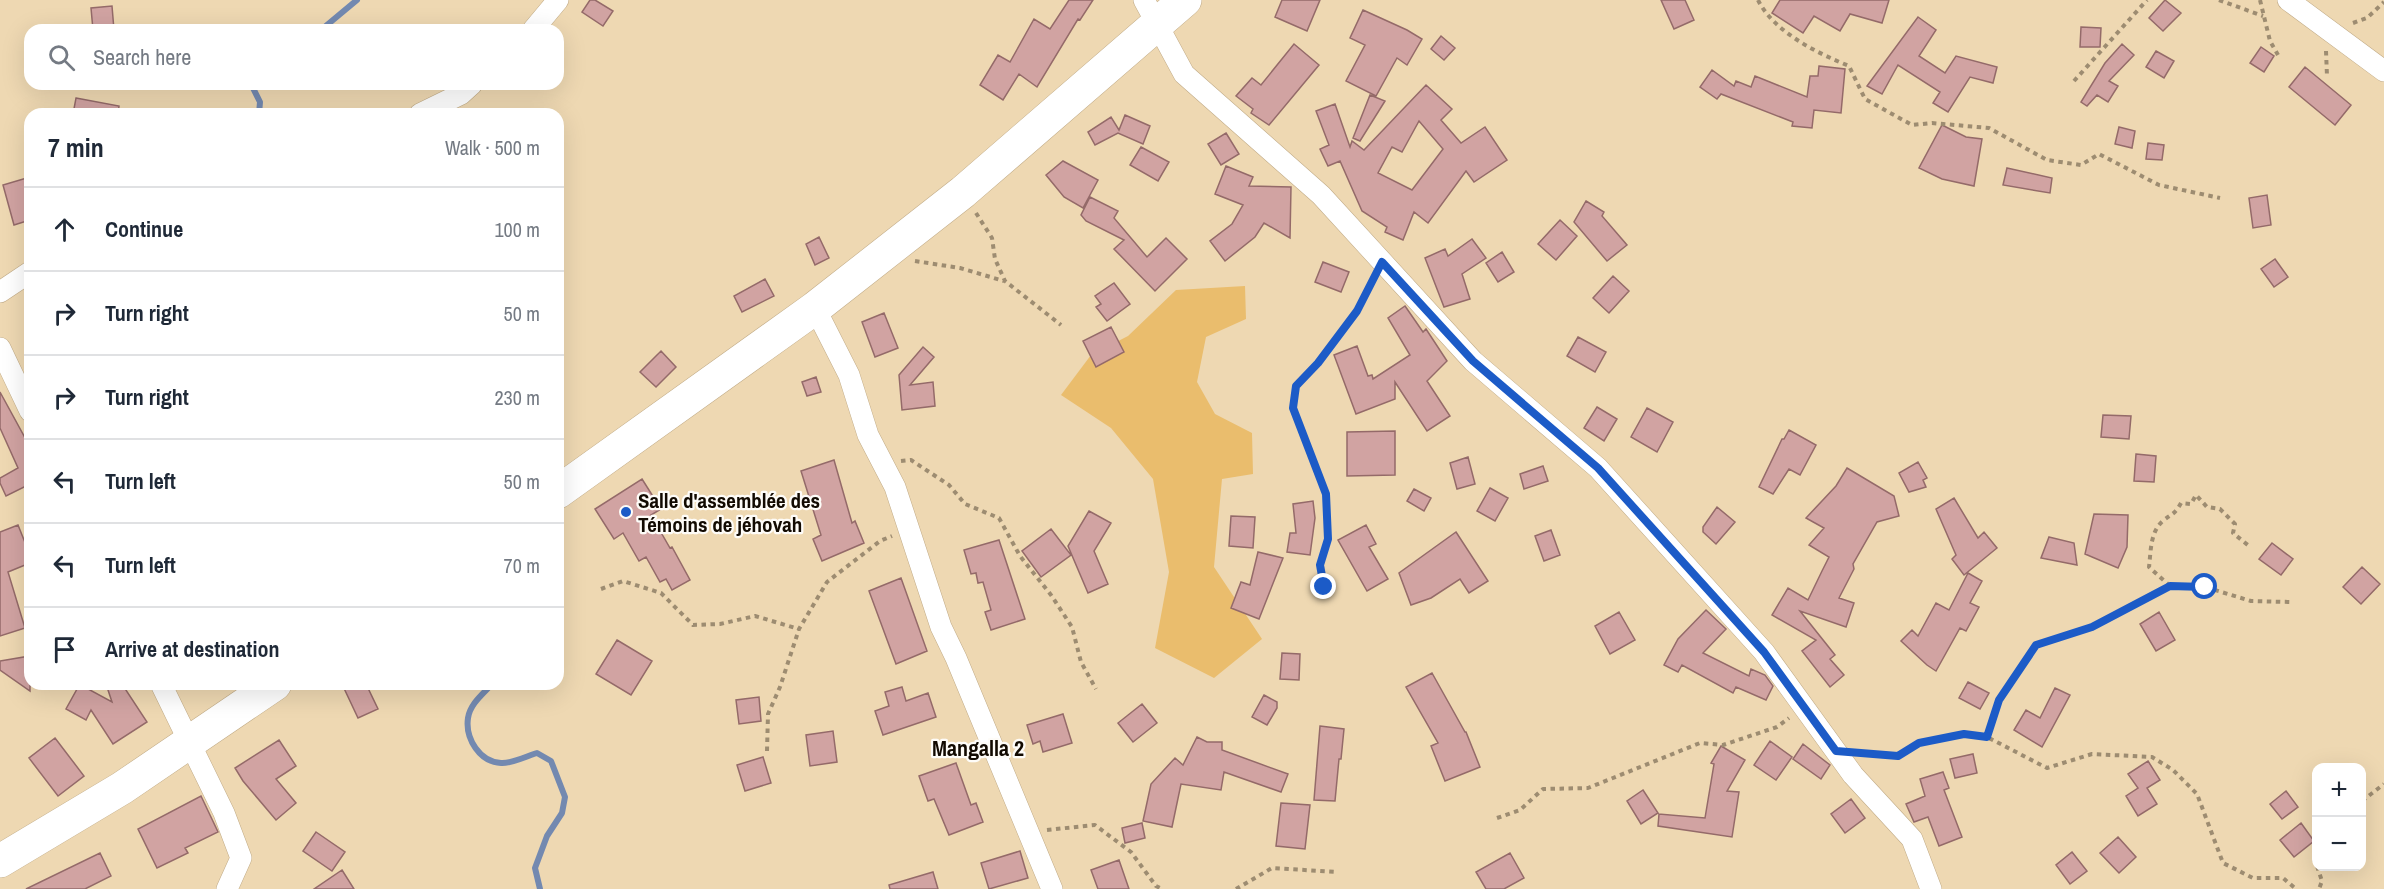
<!DOCTYPE html>
<meta charset="utf-8">
<style>
body{margin:0;font-family:"Archivo Narrow",sans-serif;background:#f6f6f7;color:#1f2937}
.controls{position:absolute;right:18px;bottom:18px;display:grid;overflow:hidden;border-radius:12px;box-shadow:0 6px 24px #0002}
.controls button{width:54px;height:54px;display:grid;place-items:center;padding:0;border:0;border-bottom:2px solid #e0e1e3;background:#fff;color:#1f2937;font:30px sans-serif}
.stop{position:absolute;width:18px;height:18px;margin:-14px;border:4px solid #1c5bc7;border-radius:50%;background:#fff}
.stop.end{background:#1c5bc7;border-color:#fff;box-shadow:0 2px 6px #0008}
.list{margin:0;padding:0;list-style:none}
h2{display:flex;justify-content:space-between;align-items:center;height:78px;margin:0;padding:0 24px;font-size:26px}
h2 small{font-size:20px;font-weight:400;color:#747a83}
.list li{display:grid;grid-template-columns:39px 1fr auto;gap:18px;align-items:center;box-sizing:border-box;height:84px;padding:0 24px;border-top:2px solid #e0e1e3}
.list b{display:block;font-size:22px;white-space:nowrap}
.list em{font-size:20px;font-style:normal;color:#747a83}
.icon{flex:none;width:33px;height:33px;fill:none;stroke:currentColor;stroke-width:2;stroke-linecap:round;stroke-linejoin:round}
.map{position:relative;flex:none;width:2384px;height:889px;overflow:hidden}
.search{position:absolute;background:#fff;box-shadow:0 6px 24px #0002;left:24px;top:24px;width:540px;height:66px;display:flex;align-items:center;gap:15px;box-sizing:border-box;padding:0 21px;border-radius:18px;color:#747a83;font-size:22px}
.panel{position:absolute;background:#fff;box-shadow:0 6px 24px #0002;left:24px;top:108px;width:540px;height:582px;border-radius:18px}
.map>svg:first-child{display:block}
</style>
<div class="map">
<svg width="2384" height="889" viewBox="0 0 2384 889">
<rect width="100%" height="100%" fill="#eed8b2"/>
<path fill="#eabd6d" d="M1245,286L1246,319L1206,337L1197,382L1215,414L1252,433L1253,474L1222,479L1214,567L1262,639L1214,678L1155,648L1169,572L1153,479L1111,428L1061,395L1091,355L1128,336L1176,290Z"/>
<g fill="none" stroke-linecap="round" stroke-linejoin="round">
<path stroke="#7389b0" stroke-width="6" d="M321,30L357,0
M251,84L260,102L259,114
M492,684C483,694 470,704 468,718C465,739 480,762 501,763C511,764 527,756 537,753L551,761L565,797L562,813L547,836L535,868L540,889"/>
</g>
<path fill="#d1a3a2" stroke="#946a69" stroke-width="1.5" fill-rule="evenodd" d="M590,0H595L613,11L603,26L582,12Z
M1069,0H1093L1080,20L1078,19L1037,87L1019,74L1003,100L980,85L998,55L1010,62L1034,19L1050,29Z
M1282,0H1320L1307,31L1275,17Z
M1661,0H1685L1694,20L1674,29Z
M1780,0H1889L1882,23L1850,14L1840,31L1814,16L1803,33L1772,13Z
M2165,0L2181,13L2163,31L2149,18Z
M112,6L114,30H93L91,8Z
M1363,10L1407,30L1422,39L1407,65L1397,58L1376,96L1346,81L1365,45L1350,38Z
M1918,17L1936,30L1919,56L1945,73L1956,56L1997,67L1993,83L1970,77L1948,112L1933,103L1940,92L1898,65L1882,94L1867,86Z
M2081,27L2101,28L2100,47H2080Z
M1441,36L1455,48L1444,60L1431,49Z
M1294,44L1319,65L1269,125L1251,113L1253,109L1236,96L1252,78L1261,85Z
M2122,44L2134,55L2109,81L2118,86L2108,102L2097,95L2087,106L2081,102L2105,63Z
M2261,47L2274,56L2264,72L2250,63Z
M2156,51L2174,61L2164,78L2146,67Z
M1819,66L1845,69L1841,113L1814,110L1812,128L1792,126L1793,122L1721,94L1717,99L1700,87L1712,70L1734,86L1736,81L1751,87L1755,76L1807,97L1810,76H1818Z
M2305,67L2351,105L2335,125L2289,87Z
M1426,85L1452,109L1441,120L1461,143L1485,127L1507,160L1474,182L1466,171L1428,223L1414,212L1403,240L1385,232L1387,227L1362,211L1340,161L1328,166L1320,149L1329,145L1316,111L1335,104L1350,147L1352,141L1364,150ZM1419,121L1443,149L1412,190L1378,173L1392,147L1402,152Z
M1370,95L1385,101L1360,141L1353,138Z
M76,98L119,106L118,114H73Z
M1125,115L1150,126L1143,144L1118,133L1095,145L1088,132L1111,117L1119,130Z
M1942,125L1966,137L1982,139L1974,186L1942,179L1919,168Z
M2119,127L2135,131L2132,148L2115,144Z
M1226,133L1239,154L1221,165L1208,144Z
M2148,143L2164,145L2162,160L2146,159Z
M1141,147L1169,162L1158,181L1130,165Z
M1063,161L1098,180L1083,208L1064,197L1046,175Z
M1226,166L1253,177L1249,186L1291,187L1290,238L1264,223L1255,237L1225,261L1210,241L1232,224L1243,205L1215,194Z
M2007,168L2052,178L2050,193L2003,185Z
M30,177V220L14,225L3,185Z
M2267,195L2271,225L2253,228L2249,198Z
M1090,197L1118,211L1114,218L1147,257L1166,238L1187,259L1155,291L1114,249L1124,240L1086,221L1081,215Z
M1586,201L1604,212L1602,216L1627,245L1607,261L1574,222Z
M1560,220L1577,236L1556,260L1538,244Z
M819,237L829,258L815,265L806,244Z
M1472,239L1486,258L1462,274L1470,299L1444,307L1425,258L1445,249L1448,256Z
M1502,252L1514,272L1498,282L1486,263Z
M2275,259L2288,277L2274,287L2261,269Z
M1323,262L1349,272L1341,292L1315,282Z
M1613,276L1629,291L1609,313L1593,298Z
M765,279L774,296L742,312L734,296Z
M1114,283L1130,304L1107,321L1096,307L1101,304L1095,296Z
M1405,306L1423,332L1426,329L1447,361L1427,381L1450,416L1427,431L1395,382V399L1356,414L1334,355L1357,346L1368,376L1372,375L1373,379L1410,355L1388,318Z
M884,313L898,348L875,357L862,322Z
M1111,327L1124,352L1096,367L1083,341Z
M1578,337L1606,352L1595,372L1567,356Z
M923,347L934,357L910,385L933,382L935,406L902,410L899,375Z
M661,351L676,367L656,387L640,372Z
M816,377L821,392L807,396L802,382Z
M0,392L30,447V494L26,486L6,496L0,483V478L18,468L0,428Z
M1597,407L1617,419L1604,441L1584,428Z
M1647,408L1673,422L1657,452L1631,437Z
M2103,415L2131,416L2129,439L2101,437Z
M1789,430L1816,445L1800,475L1789,469L1773,494L1759,487L1782,439H1784Z
M1395,431V475L1347,476V432Z
M2136,454L2156,456L2154,482L2134,481Z
M1468,457L1475,484L1457,489L1450,463Z
M834,460L852,523L855,521L864,543L822,561L813,539L821,535L801,471Z
M1918,462L1927,478L1923,480L1926,487L1909,492L1899,473Z
M1543,466L1548,481L1524,489L1520,474Z
M1847,468L1894,496L1899,516L1877,522L1853,564L1854,569L1839,598L1854,603L1846,627L1800,611L1835,655L1830,659L1844,675L1830,687L1802,651L1816,640L1772,615L1788,588L1808,600L1822,571L1829,557L1809,545L1824,528L1806,518L1836,486Z
M642,479L661,509L651,515L670,548L672,547L690,580L672,590L666,579L660,582L646,557L639,561L623,533L614,539L595,509Z
M1490,488L1508,498L1495,521L1477,511Z
M1414,489L1431,498L1424,511L1407,501Z
M1954,498L1978,538L1984,532L1997,548L1964,575L1952,559L1956,555L1936,509Z
M1313,501L1315,518L1310,555L1287,552L1290,533H1296L1293,504Z
M1717,507L1735,522L1716,544L1703,532V527Z
M1089,511L1111,523L1094,551L1108,584L1088,593L1068,546Z
M2094,514L2128,515L2127,547L2118,568L2085,554Z
M1231,516L1255,517L1253,548L1229,546Z
M18,525L30,555V563L8,572L25,628L0,636V532Z
M1366,525L1376,544L1369,547L1388,579L1367,591L1338,540Z
M1051,529L1071,555L1041,577L1022,551Z
M1551,530L1560,555L1544,561L1535,536Z
M1456,532L1488,581L1469,593L1460,579L1431,598L1411,605L1399,573Z
M2049,537L2074,543L2077,565L2041,558Z
M999,540L1025,619L991,630L985,612L991,610L983,582L978,583L976,573L971,574L964,550Z
M2272,543L2293,559L2281,575L2259,559Z
M1258,552L1283,558L1259,619L1231,608L1241,582L1250,585Z
M2362,567L2380,584L2361,604L2343,587Z
M1968,573L1982,581L1970,603L1979,607L1966,631L1960,628L1936,671L1927,665L1901,641L1912,630L1918,636L1936,603L1949,610Z
M901,578L927,651L896,664L869,591Z
M1706,610L1726,629L1703,653L1749,676L1751,669L1765,675L1773,686L1766,700L1736,687L1733,693L1682,665L1678,672L1664,665L1678,639Z
M1619,612L1635,640L1610,654L1595,626Z
M2159,612L2175,640L2156,651L2140,624Z
M617,640L652,661L631,695L596,674Z
M1282,653L1300,654L1299,680L1280,679Z
M30,656V691L0,670V661Z
M1432,673L1465,732H1466L1480,767L1445,781L1431,746L1438,743L1406,687Z
M1968,682L1989,693L1980,709L1959,698Z
M74,684H79L112,702L106,684H122L147,722L113,744L91,710L86,720L66,709L77,689Z
M342,684H366L378,709L358,718Z
M902,687L906,701L928,693L936,717L883,735L875,711L889,706L885,692Z
M2055,688L2070,695L2042,747L2014,730L2026,710L2040,718Z
M1264,695L1277,702V708L1267,725L1252,717Z
M759,697L761,721L739,724L736,700Z
M1142,704L1157,723L1133,742L1118,723Z
M1063,714L1072,743L1043,752L1040,741L1033,744L1027,725Z
M1320,726L1344,729L1341,759H1339L1335,801L1314,800Z
M833,731L837,762L810,766L806,735Z
M1197,737L1207,742H1222V750L1288,774L1281,792L1224,772L1221,790L1181,784L1172,827L1143,821L1151,784L1175,758L1183,765Z
M55,738L84,776L58,796L29,758Z
M279,740L296,766L276,779L296,803L276,820L243,781L235,768Z
M1770,741L1792,757L1776,780L1754,765Z
M1803,744L1830,765L1821,779L1793,759Z
M1721,746L1745,760L1727,791L1739,792L1732,837L1658,826L1659,814L1705,818L1714,764L1711,763Z
M1973,754L1977,773L1955,778L1950,759Z
M763,757L771,783L745,791L737,765Z
M2148,761L2160,780L2147,788L2157,804L2138,816L2126,796L2138,788L2128,774Z
M956,763L971,805L976,803L983,822L949,835L934,799L928,801L919,776Z
M1943,772L1949,788L1944,790L1962,837L1939,846L1928,817L1914,822L1906,804L1925,796L1920,779Z
M1643,790L1658,813L1641,824L1627,801Z
M2286,791L2298,807L2282,819L2270,804Z
M201,796L218,832L185,848L188,853L157,868L138,829Z
M1851,799L1865,818L1845,833L1831,814Z
M1281,803L1310,805L1305,849L1276,846Z
M1142,823L1145,838L1125,843L1122,828Z
M2301,823L2314,841L2294,857L2280,840Z
M316,832L345,852L332,871L303,851Z
M2118,837L2136,857L2119,873L2100,853Z
M1020,851L1028,878L989,889L981,863Z
M2072,852L2087,871L2070,884L2056,865Z
M100,853L111,876L85,889H26Z
M1510,853L1524,878L1504,889H1486L1476,872Z
M1119,860L1129,889H1098L1091,870Z
M342,870L354,889H314Z
M933,872L938,889H890L889,885Z"/>
<g fill="none" stroke-linecap="round" stroke-linejoin="round">
<g stroke="#c1ab87" stroke-width="22">
<path id="street" d="M1144,0L1184,74L1321,195L1473,361L1598,468L1764,652L1853,775L1912,839L1931,889
M2288,0L2384,71
M533,30L558,0
M420,114L461,94L472,84
M0,292L30,272
M815,308L849,375L868,435L895,487L941,627L956,658L1052,889
M0,348L30,411
M161,684L224,813L241,858L227,889"/>
</g>
<g stroke="#c1ab87" stroke-width="34">
<path id="highway" d="M558,492L815,308L963,192L1185,0
M0,861L122,788L275,684"/>
</g>
<path stroke="#9d8c71" stroke-width="4" stroke-dasharray="4.5 4.5" stroke-linecap="butt" d="M1758,0C1774,32 1817,53 1849,66L1865,99L1912,125L1932,123L1989,128L2047,160L2081,165L2099,154L2159,185L2220,198
M2219,0L2263,16
M2260,0L2270,41L2278,55
M2353,23L2367,18L2384,2
M2326,51L2327,76
M2074,81L2147,0
M976,213L992,238L995,259L1005,281L1061,325
M915,261L960,268L1004,281
M901,461L911,460L949,485L965,504L999,518L1020,556L1051,595L1072,627L1081,662L1096,689
M2170,586L2149,567C2151,551 2150,531 2164,520C2173,513 2175,514 2181,503L2191,504L2196,495L2207,507L2220,509L2235,524L2233,533L2249,546
M1324,587L1320,565L1328,539L1326,494L1293,408L1296,386L1318,363L1357,311L1374,279
M601,589L623,581L661,593L693,625L720,624L755,616L799,629
M1987,737L1999,700L2036,645L2092,627L2170,586L2205,587L2251,601L2290,602
M767,751L768,714L780,687L799,629L827,582L880,541L892,536
M1860,753L1898,757L1919,743L1964,734L1987,737L2047,768L2092,754L2152,757L2173,770L2197,794L2223,863L2253,878H2283L2296,889
M2362,801L2384,784
M1497,818L1520,810L1543,789L1588,788L1700,743L1723,745L1777,727L1789,718
M1047,830L1095,825L1131,852L1156,886L1162,889
M2316,851L2313,856L2316,865
M2317,866L2322,881L2319,889
M1236,889L1272,868L1337,872"/>
<use href="#street" stroke="#fff" stroke-width="21"/>
<use href="#highway" stroke="#fff" stroke-width="33"/>
</g>
<g fill="none" stroke-linecap="round" stroke-linejoin="round">
<path stroke="#1c5bc7" stroke-width="8" d="M1324,587L1320,565L1328,539L1326,494L1293,408L1296,386L1318,363L1357,311L1382,262L1473,361L1598,468L1764,652L1836,751L1898,756L1919,743L1964,734L1987,737L1999,700L2036,645L2092,627L2170,586L2205,587"/>
</g>
<circle fill="#1c5bc7" stroke="#fefcf8" stroke-width="2" cx="626" cy="512" r="6"/>
<g text-anchor="middle" dominant-baseline="central" stroke-width="4.5" stroke-linejoin="round" paint-order="stroke">
<g font-size="21" font-weight="bold" fill="#120a01" stroke="#fefcf8" text-anchor="start">
<text x="638" y="500">Salle d'assemblée des<tspan x="638" dy="24">Témoins de jéhovah</tspan></text>
</g>
<g font-size="22" font-weight="bold" fill="#120a01" stroke="#fefcf8">
<text x="978" y="748">Mangalla 2</text>
</g>
</g>
</svg>
<div class="controls">
<button>+</button>
<button>−</button>
</div>
<div class="stop" style="left:2205px;top:587px"></div>
<div class="stop end" style="left:1324px;top:587px"></div>
<div class="search"><svg class="icon" aria-label="search" viewBox="0 0 24 24"><circle cx="10" cy="10" r="6"/><path d="M15 15l6 6"/></svg>Search here</div>
<section class="panel">
<h2>7 min<small>Walk · 500 m</small></h2>
<ul class="list">
<li><svg class="icon" aria-label="ahead" viewBox="0 0 24 24"><path d="M12 20V5M6 11l6-6 6 6"/></svg><div><b>Continue</b></div><em>100 m</em></li>
<li><svg class="icon" aria-label="right" viewBox="0 0 24 24"><path d="M7 20v-9h11M14 6l5 5-5 5"/></svg><div><b>Turn right</b></div><em>50 m</em></li>
<li><svg class="icon" aria-label="right" viewBox="0 0 24 24"><path d="M7 20v-9h11M14 6l5 5-5 5"/></svg><div><b>Turn right</b></div><em>230 m</em></li>
<li><svg class="icon" aria-label="left" viewBox="0 0 24 24"><path d="M17 20v-9H6M10 6l-5 5 5 5"/></svg><div><b>Turn left</b></div><em>50 m</em></li>
<li><svg class="icon" aria-label="left" viewBox="0 0 24 24"><path d="M17 20v-9H6M10 6l-5 5 5 5"/></svg><div><b>Turn left</b></div><em>70 m</em></li>
<li><svg class="icon" aria-label="arrive" viewBox="0 0 24 24"><path d="M6 21V4h12l-3 4 3 4H6"/></svg><div><b>Arrive at destination</b></div></li>
</ul>
</section>
</div>
